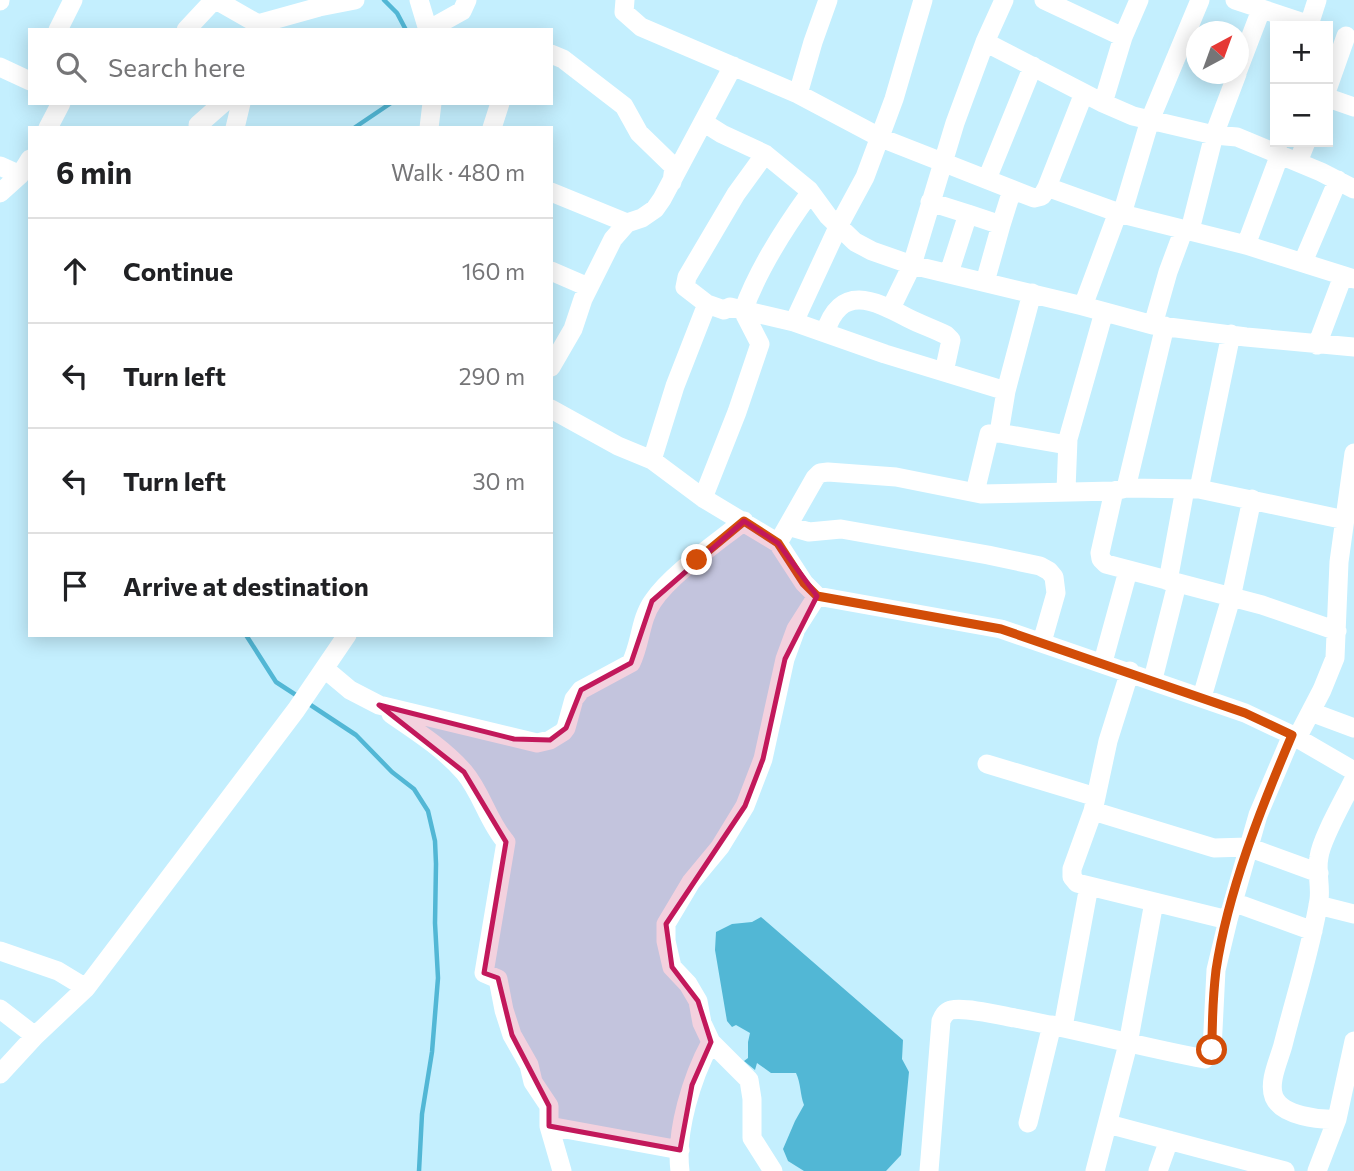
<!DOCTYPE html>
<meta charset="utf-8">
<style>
body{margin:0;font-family:Commissioner,sans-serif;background:#f6f6f6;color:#202124}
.controls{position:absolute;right:21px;top:21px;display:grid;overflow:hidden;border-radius:0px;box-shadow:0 4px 18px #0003}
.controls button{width:63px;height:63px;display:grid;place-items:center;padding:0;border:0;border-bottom:2px solid #e0e0e0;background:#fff;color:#202124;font:35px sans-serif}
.compass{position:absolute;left:1186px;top:21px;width:63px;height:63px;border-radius:50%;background:#fff;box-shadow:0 4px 18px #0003;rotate:41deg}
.stop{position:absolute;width:21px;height:21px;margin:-16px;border:5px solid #d24d08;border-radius:50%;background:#fff}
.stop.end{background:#d24d08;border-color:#fff;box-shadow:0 2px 7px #0008}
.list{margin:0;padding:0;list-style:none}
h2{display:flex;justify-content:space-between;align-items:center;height:91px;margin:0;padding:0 28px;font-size:30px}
h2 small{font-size:23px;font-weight:400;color:#757577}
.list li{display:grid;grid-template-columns:46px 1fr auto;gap:21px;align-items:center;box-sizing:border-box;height:105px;padding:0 28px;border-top:2px solid #e0e0e0}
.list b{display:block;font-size:26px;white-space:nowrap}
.list em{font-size:23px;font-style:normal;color:#757577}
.icon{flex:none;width:38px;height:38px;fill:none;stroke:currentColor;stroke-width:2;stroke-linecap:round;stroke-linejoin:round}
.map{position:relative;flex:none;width:1354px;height:1171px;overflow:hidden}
.search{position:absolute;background:#fff;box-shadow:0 4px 18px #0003;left:28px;top:28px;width:525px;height:77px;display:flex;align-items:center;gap:18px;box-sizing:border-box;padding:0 24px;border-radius:0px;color:#757577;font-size:26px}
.panel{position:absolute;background:#fff;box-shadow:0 4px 18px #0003;left:28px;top:126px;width:525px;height:511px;border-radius:0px}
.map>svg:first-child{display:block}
</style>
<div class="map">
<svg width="1354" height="1171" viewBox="0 0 1354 1171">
<rect width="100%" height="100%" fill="#c4effe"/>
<path fill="#52b7d5" d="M761,917L903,1040L902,1059L909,1072L901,1155L886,1171H804L788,1161L783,1149L795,1121L804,1105C800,1094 801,1084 796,1073H771L757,1063L755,1070L744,1061L748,1058V1042L750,1033L736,1025L732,1027L727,1021L715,950L716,932L732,924L752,922Z"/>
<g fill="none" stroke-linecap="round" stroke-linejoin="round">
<path stroke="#52b7d5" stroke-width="4.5" d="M384,0L397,13L406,30
M354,128L391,103
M246,635L276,682L299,697
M306,702L356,735L392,772L414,789L428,811L435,841L436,864L435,923L438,978L432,1052L422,1114L419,1171"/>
<path stroke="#fff" stroke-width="19" d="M216,0L258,24L319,7L355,0
M419,0L428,30
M625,0L624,12L641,27L798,94L881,138L1034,198L1042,196L1047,187L1084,93
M1044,0L1123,37
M1235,0L1313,26
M0,1V0
M1309,25L1317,0
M58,30L73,0
M186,30L214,0
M428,30L462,11L467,0
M985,42L1103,103L1133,116L1214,135L1237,137L1321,172L1354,189
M551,54L563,59L624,106L639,133L674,167L672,182
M0,67L30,81
M1238,70L1261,10
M1328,87L1346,36
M798,94L813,42L828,0
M1328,98L1354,107
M1103,103L1123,37L1139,0
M703,122L722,134L765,154L809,190L828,216L855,242L872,251L912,265L1083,306L1153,325L1246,337L1354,347
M198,125L223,103
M48,128L61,103
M235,128L241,103
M429,128L432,103
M492,128L500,103
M765,154L736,194L687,277L685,287L707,304L724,310L730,307L794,322L885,354L1006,391
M1298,162L1306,142
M0,166L20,175
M987,179L1033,66
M1047,187L1122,214L1246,245L1354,279
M551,192L627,223
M0,193L20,175L30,159
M930,202L968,214
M1122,214L1150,120L1200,0
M1190,230L1214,135L1237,74
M1246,245L1280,154
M1303,262L1338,180
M551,271L588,287
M949,273L968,214L1001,225L1012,190
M985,282L1001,225
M1083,306L1118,212
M891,308L912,265L955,123L985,42L1004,0
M794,322L839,225L865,177L894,99L923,0
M1153,325L1168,272L1184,229
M825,333C841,282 875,301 910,319C922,325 934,329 946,335L951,340L944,372
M1317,345L1343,276
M551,367L573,329L583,299L613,239L627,223L642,218L655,209L662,199L733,66
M551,409L618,446L652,460L703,498L778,543L804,583L817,596L1001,629L1245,713L1292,735L1354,771
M999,433L1006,391L1032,293
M652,460L675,386L707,304
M1126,488L1165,326
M1199,489L1231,334
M1066,490L1068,439L1104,312
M1114,491L1100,553L1101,559L1106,564L1262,605L1337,631
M975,492L989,434L999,433L1067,445
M703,498L737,412L760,344L743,311C757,272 786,226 810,193
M788,526L809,532L841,529L988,555L1040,566L1049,571L1054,577L1056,593L1042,642
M778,543L815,478L820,473L828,472L896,477L981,494L1114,491L1126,488L1199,489L1345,520
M1168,581L1185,489
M1103,662L1128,571
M325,669L350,690L379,705L537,743L550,740L563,732L566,728L574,699L581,690L631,663C641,643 640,619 653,601C671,574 718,542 744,521
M1130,671L1108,741L1093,811L1072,869V877L1077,883L1228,920
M1153,679L1177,584
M1202,697L1231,598L1252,499
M1311,712L1354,728
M391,714C416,731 444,749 464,772C482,793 488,822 506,842L484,973L498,979L504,1010L512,1035L529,1065L533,1082L549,1106V1126L562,1171
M1297,738L1322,690L1335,658L1339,562L1354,453
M987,764L1096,797
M1093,811L1214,848L1248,847L1319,873
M1233,902L1313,931
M1318,905L1354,914
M0,951L58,971L86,988
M0,1009L35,1036
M1063,1027L1089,886
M0,1074L35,1036L86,988L296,710L347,635
M1337,1119C1319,1120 1282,1116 1274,1097C1268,1082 1279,1060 1283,1045C1295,997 1311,949 1319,900C1321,885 1316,871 1319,857C1321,839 1345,798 1354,779
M1028,1123L1052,1025
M1108,1124L1285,1171
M549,1126L680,1150
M680,1171C675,1131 692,1077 711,1042
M773,1171L752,1138V1099L749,1080L711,1042L702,1023L698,1001L688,984L672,967L666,941V924L691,882L720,847L745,806L763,759L785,659L796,629L817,596
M929,1171L941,1021C943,1016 945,1012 951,1010C966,1007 999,1015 1015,1018C1079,1030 1141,1047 1205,1059L1212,1050L1216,970L1228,920L1258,815L1292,735
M1095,1171L1128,1044L1154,902
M1158,1171L1169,1140
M1317,1171L1337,1119L1354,1041"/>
</g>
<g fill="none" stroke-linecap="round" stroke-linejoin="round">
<path stroke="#d24d08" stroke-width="9" d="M697,560L744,521L778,543L804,583L817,596L1001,629L1245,713L1292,735C1261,808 1228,891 1216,970C1213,996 1212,1024 1212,1050"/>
</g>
<path fill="#c2185b" fill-opacity="0.2" stroke="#c2185b" stroke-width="5" stroke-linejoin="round" d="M744,521L778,543L817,596L785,659L763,759L745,806L666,924L672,967L698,1001L711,1042L692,1085L680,1150L549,1126V1106L512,1035L498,978L484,973L506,842L464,772L379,705L514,739L550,740L566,728L581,690L631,663L652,601Z"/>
</svg>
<div class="controls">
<button>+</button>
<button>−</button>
</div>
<svg class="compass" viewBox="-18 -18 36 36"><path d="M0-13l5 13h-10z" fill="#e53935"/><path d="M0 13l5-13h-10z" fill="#757577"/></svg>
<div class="stop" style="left:1212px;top:1050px"></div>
<div class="stop end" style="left:697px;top:560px"></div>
<div class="search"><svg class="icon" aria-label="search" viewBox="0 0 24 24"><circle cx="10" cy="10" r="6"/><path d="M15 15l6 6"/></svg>Search here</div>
<section class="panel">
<h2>6 min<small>Walk · 480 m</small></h2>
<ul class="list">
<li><svg class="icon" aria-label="ahead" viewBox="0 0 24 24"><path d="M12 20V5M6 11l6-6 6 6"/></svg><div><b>Continue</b></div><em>160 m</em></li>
<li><svg class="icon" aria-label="left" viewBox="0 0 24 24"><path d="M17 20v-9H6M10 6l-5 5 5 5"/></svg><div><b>Turn left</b></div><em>290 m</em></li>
<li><svg class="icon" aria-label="left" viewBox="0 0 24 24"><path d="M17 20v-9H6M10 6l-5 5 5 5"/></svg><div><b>Turn left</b></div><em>30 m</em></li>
<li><svg class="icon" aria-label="arrive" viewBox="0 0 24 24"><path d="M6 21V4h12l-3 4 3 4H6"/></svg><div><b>Arrive at destination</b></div></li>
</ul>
</section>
</div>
